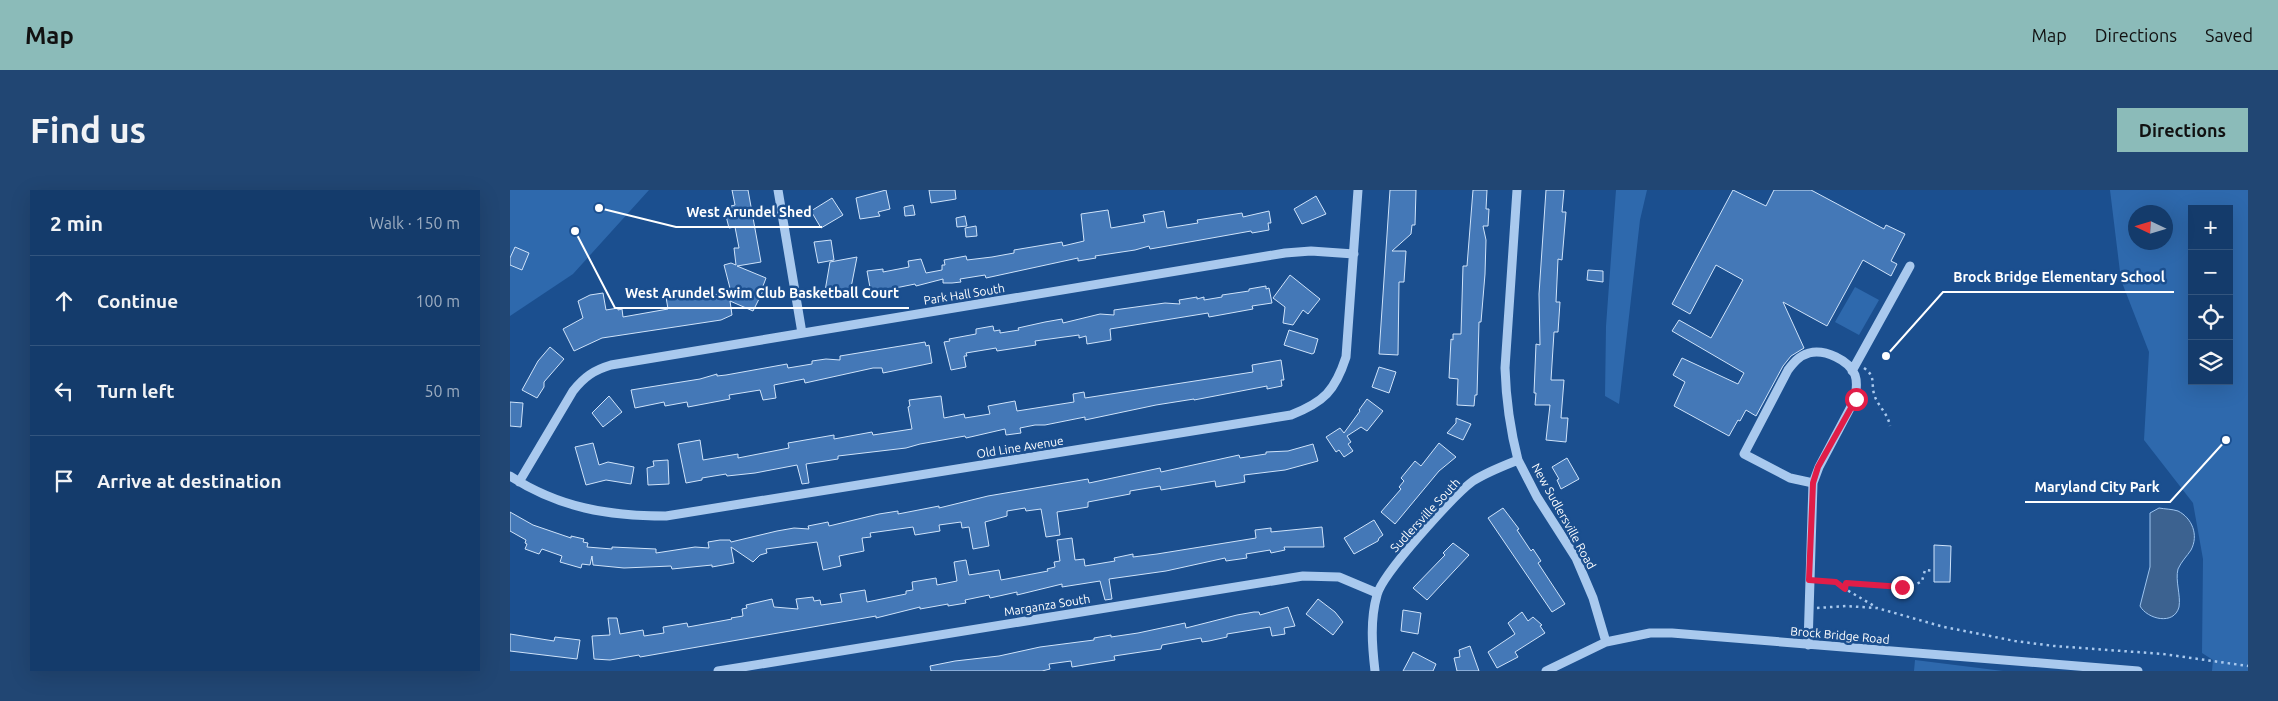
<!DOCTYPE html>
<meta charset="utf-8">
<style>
body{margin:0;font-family:Ubuntu,sans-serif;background:#214673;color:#f1f3f6}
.controls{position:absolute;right:15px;top:15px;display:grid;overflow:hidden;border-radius:0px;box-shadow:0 5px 20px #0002}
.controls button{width:45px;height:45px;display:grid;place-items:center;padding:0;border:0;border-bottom:1px solid #33557e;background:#143b6b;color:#f1f3f6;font:25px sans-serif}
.compass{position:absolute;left:1618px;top:15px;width:45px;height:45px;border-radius:50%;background:#143b6b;box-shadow:0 5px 20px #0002;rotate:274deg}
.stop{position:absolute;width:15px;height:15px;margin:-11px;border:4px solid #e11d48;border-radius:50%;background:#fff}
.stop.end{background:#e11d48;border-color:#fff;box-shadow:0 1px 5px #0008}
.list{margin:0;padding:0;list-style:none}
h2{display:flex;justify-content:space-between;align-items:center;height:65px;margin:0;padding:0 20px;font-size:21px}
h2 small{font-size:16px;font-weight:400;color:#9dadc1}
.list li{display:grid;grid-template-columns:32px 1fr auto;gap:15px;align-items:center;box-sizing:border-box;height:90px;padding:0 20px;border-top:1px solid #33557e}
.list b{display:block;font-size:19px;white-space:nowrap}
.list em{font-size:16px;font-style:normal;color:#9dadc1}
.icon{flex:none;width:28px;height:28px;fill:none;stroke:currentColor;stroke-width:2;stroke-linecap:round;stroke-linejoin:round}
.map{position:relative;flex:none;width:1738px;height:481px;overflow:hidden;border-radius:0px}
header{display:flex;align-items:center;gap:30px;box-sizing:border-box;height:70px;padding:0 25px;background:#8bbbb9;color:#111}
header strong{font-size:24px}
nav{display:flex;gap:28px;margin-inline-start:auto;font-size:18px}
.intro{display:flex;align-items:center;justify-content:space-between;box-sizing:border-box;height:120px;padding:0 30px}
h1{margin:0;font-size:35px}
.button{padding:12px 22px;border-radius:0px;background:#8bbbb9;color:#111;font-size:18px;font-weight:700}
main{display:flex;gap:30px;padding:0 30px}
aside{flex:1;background:#143b6b;border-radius:0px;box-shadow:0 5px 20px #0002}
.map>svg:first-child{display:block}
</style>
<header>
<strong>Map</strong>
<nav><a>Map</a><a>Directions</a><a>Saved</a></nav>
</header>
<div class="intro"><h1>Find us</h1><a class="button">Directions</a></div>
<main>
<aside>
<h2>2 min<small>Walk · 150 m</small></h2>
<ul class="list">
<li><svg class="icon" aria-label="ahead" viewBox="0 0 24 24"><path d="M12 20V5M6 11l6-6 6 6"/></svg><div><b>Continue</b></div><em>100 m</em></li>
<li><svg class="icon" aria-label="left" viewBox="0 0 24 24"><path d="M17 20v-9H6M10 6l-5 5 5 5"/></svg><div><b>Turn left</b></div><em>50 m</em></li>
<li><svg class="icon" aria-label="arrive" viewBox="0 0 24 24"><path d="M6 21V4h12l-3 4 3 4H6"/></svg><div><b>Arrive at destination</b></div></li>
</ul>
</aside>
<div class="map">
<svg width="1738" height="481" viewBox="0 0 1738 481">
<rect width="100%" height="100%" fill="#1b4f8f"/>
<path fill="#2e69ad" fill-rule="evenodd" d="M0,0H139L63,84L0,126Z
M1106,0H1137L1130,30L1109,214L1095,206L1096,136Z
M1600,0H1738V481H1702L1703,470L1692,463L1693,369L1683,313L1634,250L1639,162L1611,90ZM1682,19H1719V191H1682ZM1626,22H1656V52H1626Z
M1345,97L1369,110L1349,145L1325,132Z
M1405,470L1493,481H1404Z"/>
<path fill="#3c6290" stroke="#9cc4f0" d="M1649,318C1654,319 1662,319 1668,321C1682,328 1689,345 1681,360C1677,366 1671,372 1668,379C1665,391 1671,405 1669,417C1664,436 1637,429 1630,416L1640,377V323Z"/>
<path fill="#4478b7" stroke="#cfe3fa" d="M222,0H238L251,72L227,76L256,88L253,96L255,97L243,121L220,111L222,125L211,130L92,148L64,161L53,139L73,128L68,111L80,105L93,103L96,120L108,118V120L112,119L113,127L158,119L156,107L184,102L185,108L221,102L214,75L221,73L226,75L224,58H229L225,37L219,38L216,26L223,25L221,16L225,15Z
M376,0L380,19L368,22L370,26L350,29L346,8Z
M419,0H445L446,9L421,13Z
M880,0H906L905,35H902L901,44L882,61H896L894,92H889L888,165L869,164Z
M963,0H977L976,19H979L978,36H973L976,50L975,84L971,132H969L967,205H965L964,216L947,215L948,189L939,188L941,149L943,150V144H951L953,76H957Z
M1036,0H1054L1052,22H1056L1052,70L1048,69L1046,112H1050L1048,142H1044L1041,190H1054L1051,228H1058L1056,252L1036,250L1040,215H1025L1026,203H1024L1026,154L1030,155L1029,104Z
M1223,0L1256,16L1264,0H1301L1374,39L1376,35L1395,44L1381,71L1387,74L1381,86L1353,70L1317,136L1273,112L1294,158L1281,166L1273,176L1246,226L1236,220L1230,231L1228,230L1219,246L1164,216L1175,192L1163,185L1172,168L1228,194L1234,183L1162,141L1169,130L1201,148L1233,90L1206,75L1180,124L1162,114Z
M806,6L816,24L792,34L784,19Z
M322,8L333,25L311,38L301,21Z
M403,15L405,25L395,26L394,17Z
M598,20L601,38L635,32L633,25L654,21L657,38L688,33L687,30L732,23L733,27L759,21L761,33H758L759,40L742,43L741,41L640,59L639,56L625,60L585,66L586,68L568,71V68L476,88L475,85L450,89L451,92L442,93H433V89L406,96L405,94L361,103L357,81L373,79V82L399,77L398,71L411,69L416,83L432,80V75H435L434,70L456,66L457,70L482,67L504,63V60L552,52L553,56L574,51L571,24Z
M455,26L457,36L447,37L446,28Z
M466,36L467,46L456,47L455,38Z
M321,50L324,70L308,73L304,52Z
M5,57L19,63L12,80L0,75V68Z
M347,67L339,108L315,101L320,72Z
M1078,80L1093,81V92L1077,90Z
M780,85L810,109L798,124L793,120L783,135L773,133L775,117L763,108Z
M756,96V99L759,98L762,113L742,116L743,119L699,127L698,123L600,139L601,150L577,154L576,146L569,148V145L525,151L526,155L487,161L486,158L456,163L457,166H454L456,177L441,180L434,152L440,151L439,149L466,144V139L483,136L484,141L490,140V143L509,140L508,138L535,132L552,129L553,133L590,124L604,125V120L655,113L670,114L669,110L687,107V109L694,107V110L712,107V105L739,101V99Z
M779,140L808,149L804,163L802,164L774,155Z
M415,152L416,156L419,155L422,173L373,183L372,178H363L295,193L294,189L264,195L266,208L253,210L250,200L219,205L220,209L178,217L177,212L155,216L154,212L125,218L121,200L190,189L207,184V186L216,185L277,174L278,178L302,174V171L316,169L330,170V166Z
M40,157L54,169L34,192V197L27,208L12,200L28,171Z
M771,170L774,190H771L772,196L757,199V196L684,210V209L646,215L575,230V227L535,235H525L510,238L511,243L496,245L495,239L456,248L455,246L410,254L396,258L328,266V269L296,274L299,293L292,294L287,275L245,283L217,286L216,284L192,288V290L176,293L168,254L190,250L193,270L228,264V268L279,258L278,253L324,245V249L362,242L363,245L402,239L398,217L400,216L399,210L431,206L434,228L454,224L455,228L480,224L478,216L505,211L507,221L564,212L563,204L574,202L575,208L743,182L742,175Z
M869,177L886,182L879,203L862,197Z
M99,206L112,222L93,237L82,223Z
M857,209L873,221L857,241L851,237L837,246L841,252L838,254L843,261L834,267L829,260L826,262L816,247L830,238L834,243L850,221L849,220Z
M0,212L13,213L11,237L0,236Z
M946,228L961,234L953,250L937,243L946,233Z
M83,253L89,275L98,272L124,277L121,294L96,290L76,295L65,257Z
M929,253L946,267L929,281L885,334L871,322L891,299L889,297L894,291L891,288L905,271L911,276Z
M803,254L808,271L775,280L734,285L735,292L706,297L705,291L651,300L650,296L620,301V304L578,312V317L547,322L550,345L536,347L531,319L516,321L515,318L497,321V326L475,332L479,356L463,359L459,337L452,338L451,332L429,335L430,341L405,345L403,337L360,343L361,347L352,348L354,361L329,366L331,376L313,380L307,352L256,359L257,363L250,365L243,372L221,357L224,373L202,377V375L162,379L161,376L114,378L83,375L82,366L80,375L72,374L71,378L50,372L52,366L32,359L29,364L15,359L17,354L15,353L16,350L0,341V322L23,335L61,348V346L74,349L73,352L78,353L77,357L102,359V357L146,359V363L185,357L199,358L198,352L210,350H220L221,352L267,341L284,338L299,339L298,336L318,332L319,336L369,324L388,321V324L429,316V318L478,306L578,289L579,293L650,278L651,282L729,265L730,268L756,264V262L778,261Z
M1057,268L1069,289L1051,299L1047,290L1049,289L1042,277Z
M158,270L159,294L138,295L137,278L144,276L143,271Z
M993,318L1009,339L1007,340L1021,361L1023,359L1031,371L1028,373L1055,414L1042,422L978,328Z
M864,330L873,345L869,348L868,351L844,364L834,348Z
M812,337L814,357H774L775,360L761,363L760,360L736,364L737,368L716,371L715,368L656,381L599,389L602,409L595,410L590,391L552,397V394L507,405V402L480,408L479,405L455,410L456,413L438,416V414L410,419V417L366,428V426L130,467L129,465L100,470L84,469L82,446L100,445L98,428H107L110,444L133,440L134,446L154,443L153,437L177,433L178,437L222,429L221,428L233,426L232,419L237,418L236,415L262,409L264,417L288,419L286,409L303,407L304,411L310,410L311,415L332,412L330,404L355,400L357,412L396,404V401L403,400L402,392L426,388L427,395L447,391L444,372L456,370L459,385L489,380L491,390L538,381L537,379L545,377L544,372L550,371L547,350L562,348L565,370L574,369L575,376L605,371L604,368L623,364V367L647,364L746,348L745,340L761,338V342Z
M943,353L959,365L917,410L903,398L935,365L933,363Z
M1424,355L1441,356L1440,392H1424Z
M808,409L825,422L833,432L823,445L796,424Z
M778,417L785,436L774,438L775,444L762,446L760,437L717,444V447L699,451L692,452L691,448L652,455L651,459L604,466L605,470L580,474L562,477L561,471L539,474L540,479L532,481H421L420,476L445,471L489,466L530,457L584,450V448L601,445V447L628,443L675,433L676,438L727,425L744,422H749L750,425Z
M893,420L911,423L908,444L891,441Z
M1012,422L1018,431L1023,427L1032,435L1030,436L1035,443L1005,462L1008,467L987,478L978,462L1005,444L998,433Z
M0,444L44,451L45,447L70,450L67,469L0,461Z
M960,456L969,481H947L944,468L950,467L949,460Z
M903,462L926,474L923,481H893Z"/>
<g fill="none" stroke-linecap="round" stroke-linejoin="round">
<path stroke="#a9c9ee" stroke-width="2.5" stroke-dasharray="2.5 4" stroke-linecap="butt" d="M1354,178C1367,187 1360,194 1365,207C1369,217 1378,224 1380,236
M1308,390L1325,393L1366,417
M1335,399L1336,393C1356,394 1396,402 1412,391L1415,380L1424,381
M1307,418L1336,416L1367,418L1434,437L1505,451L1544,456L1653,464L1738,476"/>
<path stroke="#a9c9ee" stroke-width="9" d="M268,0L292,143
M1342,181L1400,76
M1008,270L1027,307L1066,368L1083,408L1096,452
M0,286C49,318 99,326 156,326L781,225C814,212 825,201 836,167L848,0
M9,292L63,201C74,187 84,180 101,175L775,63L801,61L844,64
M1298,455L1303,293L1309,277L1345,209C1346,201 1348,193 1345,185C1339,170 1315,159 1299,163C1289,166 1284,172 1278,180L1234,264L1280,288L1303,293
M208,481L793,386L829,387L867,403
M865,481C862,455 860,430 867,405C872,384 944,305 963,291C977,282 993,276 1008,270C1000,239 996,210 995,178L1007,0
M1036,481L1096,452L1140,443H1162L1628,481"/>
</g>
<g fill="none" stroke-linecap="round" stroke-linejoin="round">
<path stroke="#e11d48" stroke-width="6" d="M1346,209L1308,277L1303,293L1299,390L1326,392L1335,399L1336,393L1392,397"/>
</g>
<g text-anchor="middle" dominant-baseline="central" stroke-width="5" stroke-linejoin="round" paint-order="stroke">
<g font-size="12" fill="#fff" stroke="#1b4f8f">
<text transform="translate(454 104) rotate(-9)">Park Hall South</text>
<text transform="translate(510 257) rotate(-9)">Old Line Avenue</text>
<text transform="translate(915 325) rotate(-47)">Sudlersville South</text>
<text transform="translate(1054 326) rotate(61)">New Sudlersville Road</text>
<text transform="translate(537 415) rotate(-9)">Marganza South</text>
<text transform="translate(1330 445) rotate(5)">Brock Bridge Road</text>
</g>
</g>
<path fill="none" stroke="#fff" stroke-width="2" d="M89 18L166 37H312M1376 166L1433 102H1664M65 41L105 118H399M1716 250L1660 312H1515"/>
<g fill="#fff" stroke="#1b4f8f" stroke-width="2">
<circle cx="89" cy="18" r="5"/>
<circle cx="1376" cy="166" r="5"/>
<circle cx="65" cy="41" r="5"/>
<circle cx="1716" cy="250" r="5"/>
</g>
<g font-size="14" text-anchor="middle" font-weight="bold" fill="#fff" stroke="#1b4f8f" stroke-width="5" stroke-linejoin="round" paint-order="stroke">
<text x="239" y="27">West Arundel Shed</text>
<text x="1549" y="92">Brock Bridge Elementary School</text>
<text x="252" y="108">West Arundel Swim Club Basketball Court</text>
<text x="1587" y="302">Maryland City Park</text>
</g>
</svg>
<div class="controls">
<button>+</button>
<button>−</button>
<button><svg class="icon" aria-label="locate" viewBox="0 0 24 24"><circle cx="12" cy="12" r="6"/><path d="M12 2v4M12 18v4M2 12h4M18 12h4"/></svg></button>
<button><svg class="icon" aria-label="layers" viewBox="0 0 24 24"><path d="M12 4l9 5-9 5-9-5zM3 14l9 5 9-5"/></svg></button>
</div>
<svg class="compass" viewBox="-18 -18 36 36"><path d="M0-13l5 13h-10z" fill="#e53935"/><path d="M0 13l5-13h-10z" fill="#9dadc1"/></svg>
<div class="stop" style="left:1346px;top:209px"></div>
<div class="stop end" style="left:1392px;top:397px"></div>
</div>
</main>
